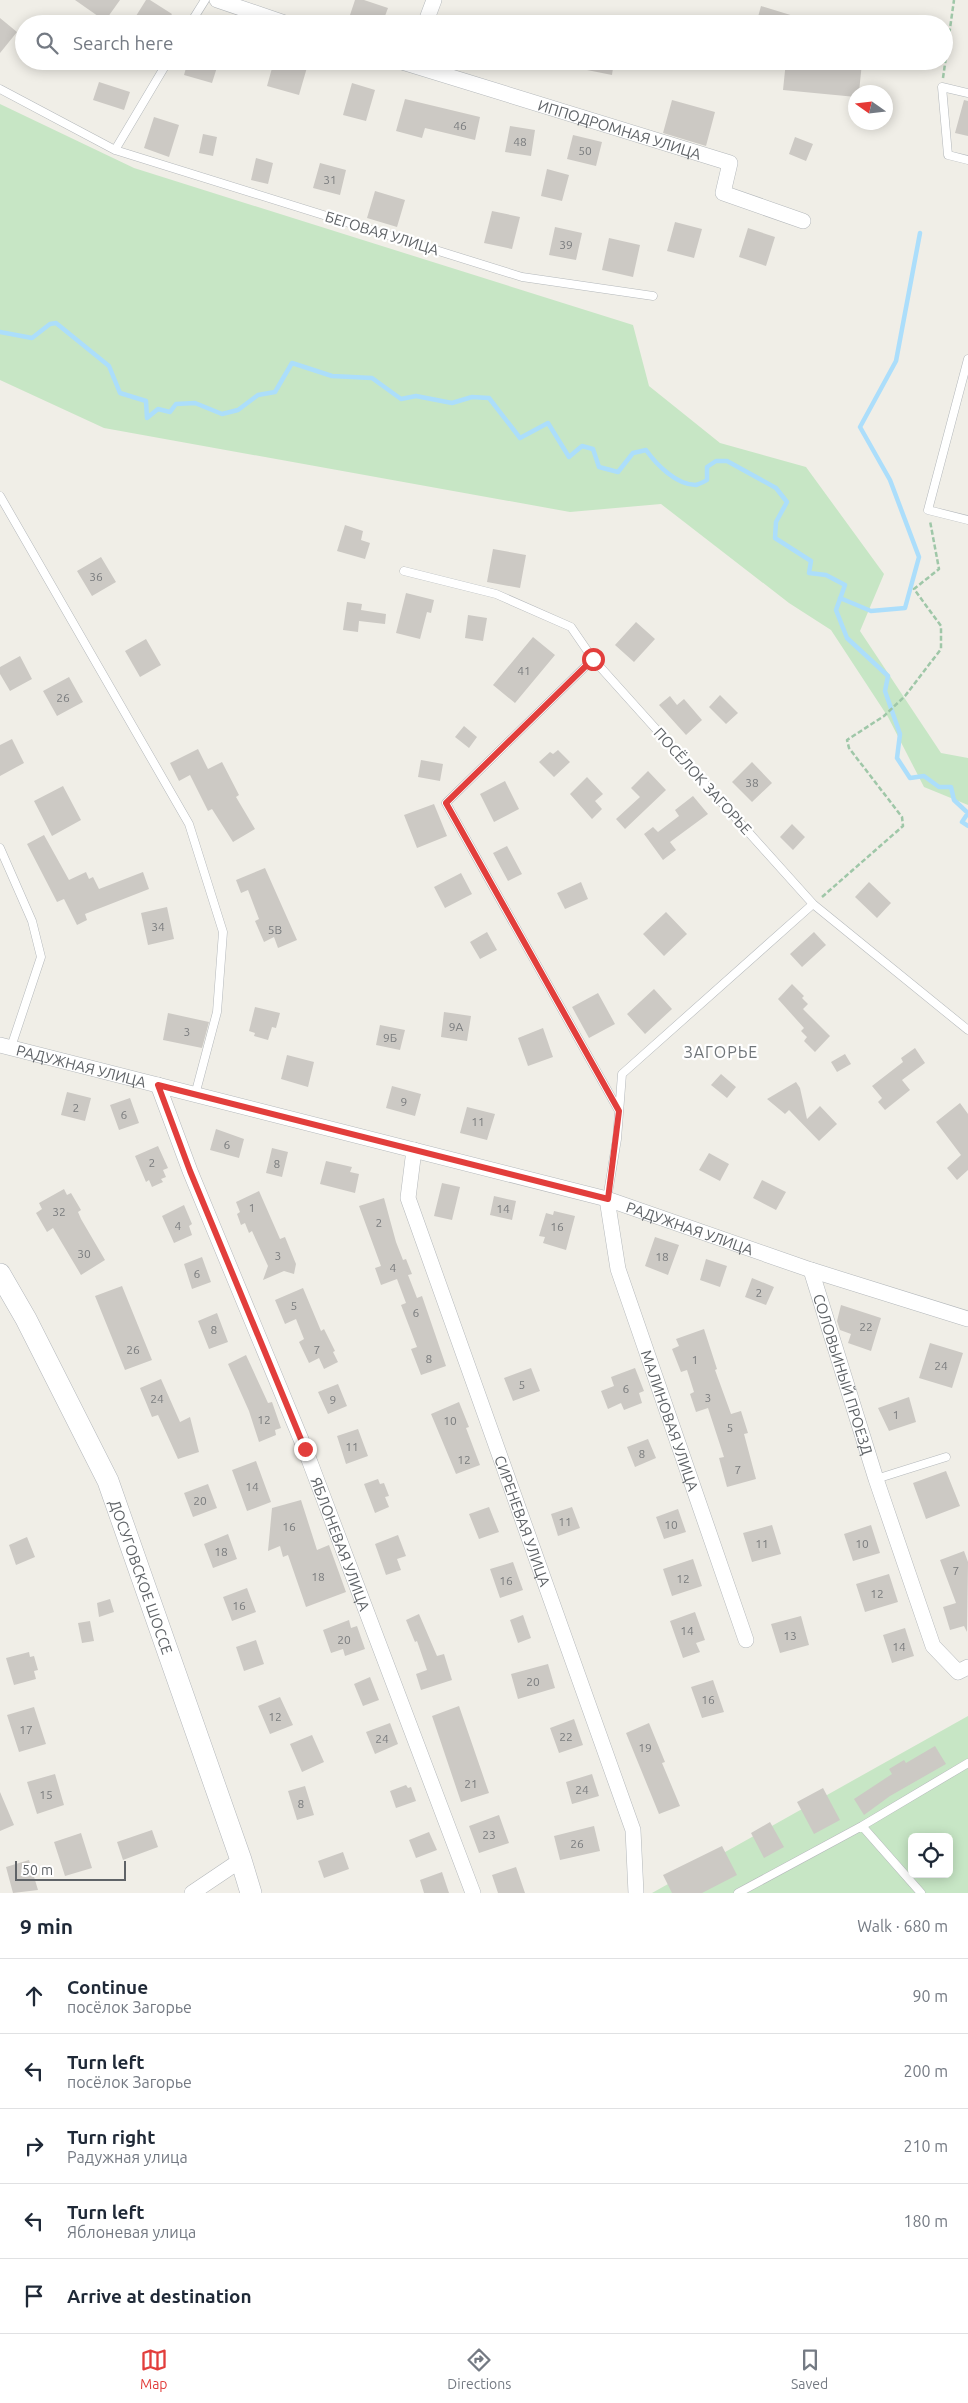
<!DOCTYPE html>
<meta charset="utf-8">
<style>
body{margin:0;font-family:Ubuntu,sans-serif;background:#f2f2f3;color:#1f2937}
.controls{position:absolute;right:15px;bottom:15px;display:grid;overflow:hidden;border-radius:8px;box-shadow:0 2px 12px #0003}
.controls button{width:45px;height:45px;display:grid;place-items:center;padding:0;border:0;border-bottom:1px solid #e0e1e3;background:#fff;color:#1f2937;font:25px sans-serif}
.compass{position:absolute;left:848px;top:85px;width:45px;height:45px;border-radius:50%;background:#fff;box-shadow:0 2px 12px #0003;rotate:284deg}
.scale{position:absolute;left:15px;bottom:12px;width:111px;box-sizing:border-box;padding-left:5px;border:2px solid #5f6367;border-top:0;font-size:14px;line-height:18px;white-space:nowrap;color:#5f6367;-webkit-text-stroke:4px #fff;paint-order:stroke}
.stop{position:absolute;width:15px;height:15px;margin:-11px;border:4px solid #e23e3c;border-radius:50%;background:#fff}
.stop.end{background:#e23e3c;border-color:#fff;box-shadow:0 1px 5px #0008}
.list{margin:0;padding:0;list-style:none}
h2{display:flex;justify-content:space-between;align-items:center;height:65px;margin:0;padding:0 20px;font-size:21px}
h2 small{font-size:16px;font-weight:400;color:#747a83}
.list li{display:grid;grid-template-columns:32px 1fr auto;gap:15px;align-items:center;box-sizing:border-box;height:75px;padding:0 20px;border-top:1px solid #e0e1e3}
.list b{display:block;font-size:19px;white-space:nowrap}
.list p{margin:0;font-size:16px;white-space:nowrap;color:#747a83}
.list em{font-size:16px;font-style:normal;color:#747a83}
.icon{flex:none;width:28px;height:28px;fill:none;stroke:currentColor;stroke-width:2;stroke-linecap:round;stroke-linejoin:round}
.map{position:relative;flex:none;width:968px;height:1893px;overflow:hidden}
.search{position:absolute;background:#fff;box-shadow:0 2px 12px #0003;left:15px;right:15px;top:15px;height:55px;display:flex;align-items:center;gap:12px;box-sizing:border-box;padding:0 18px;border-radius:28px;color:#747a83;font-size:19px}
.sheet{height:440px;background:#fff}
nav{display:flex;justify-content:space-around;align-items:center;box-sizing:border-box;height:70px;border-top:1px solid #e0e1e3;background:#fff;font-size:14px;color:#747a83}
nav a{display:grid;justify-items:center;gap:2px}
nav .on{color:#e23e3c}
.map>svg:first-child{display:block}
</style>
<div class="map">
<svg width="968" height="1893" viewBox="0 0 968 1893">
<rect width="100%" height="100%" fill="#f0eee7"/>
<path fill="#c7e6c5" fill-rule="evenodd" d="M0,104L134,168L633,325L649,386L720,443L806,467L884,574L860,631L941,753L968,758V805L924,787L888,717L831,630L789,603L661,504L570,512L104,428L0,380Z
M968,1716V1893H652ZM912,1837H949V1874H912Z"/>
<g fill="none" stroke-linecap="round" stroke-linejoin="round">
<path stroke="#acdefb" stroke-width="4.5" d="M0,332L32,338L50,324L56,323L109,366L120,393L146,401L147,418L158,409L170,412L176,404L195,403L222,414L238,410L258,395L275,392L292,363L332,376L372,378L401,399L416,396L452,403L472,397L489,398L520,438L548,423L569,457L582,446L593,449L599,467L618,472L633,453L646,450C656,464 676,485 696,485C699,484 704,482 707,480V467L716,461H727L776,488L787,502L776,522L775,538L811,561L809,573L826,575L845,585L836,610L847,638L888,676L885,691L900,734L897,758L910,778L924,776L939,787H951L954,800L968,813L962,822L968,826
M840,598L871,611L905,608L919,557L890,480L860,427L896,361L920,233"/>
</g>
<path fill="#ccc9c4" d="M75,0H120L105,21Z
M146,0H150L172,14L165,24H131Z
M355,0H364L388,8L382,24H347Z
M761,6L810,21L809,24H756Z
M0,18L17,32L0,53Z
M188,61H219L212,83L184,75Z
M274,61H299L308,64L299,95L267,86Z
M573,61H614L612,75L572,67Z
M786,61L862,63L859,92H856V97L783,90Z
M99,82L130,92L124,110L93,100Z
M352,83L375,90L366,121L343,115Z
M405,99L480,117L475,140L425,128L422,138L396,131Z
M672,100L715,112L706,146L663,133Z
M964,100L968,101V136L955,133Z
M154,117L179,125L169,157L144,148Z
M510,126L535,130L531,156L505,152Z
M203,134L217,137L213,156L199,153Z
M573,135L602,142L596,166L567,159Z
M795,137L813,144L806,161L789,154Z
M256,158L273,163L268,184L251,180Z
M320,163L346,170L340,195L313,188Z
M547,169L569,175L562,201L541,196Z
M375,191L405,200L397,227L367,218Z
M492,211L520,217L512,249L484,243Z
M675,222L702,229L694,258L667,251Z
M555,227L582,233L576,260L549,255Z
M748,228L775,237L766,266L739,257Z
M609,238L640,245L633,277L602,270Z
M345,525L363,531L361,540L370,543L365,559L337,551Z
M493,549L526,555L520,588L487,582Z
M101,557L116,582L92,596L77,571Z
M406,593L434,600L431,613L427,612L420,639L396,633Z
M347,602L362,604L361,610L386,614L385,624L359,621L358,632L343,630Z
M468,615L487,618L483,641L465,638Z
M636,622L655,639L634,662L615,645Z
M533,637L555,655L515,703L493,685Z
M146,639L161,665L140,677L125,651Z
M20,656L32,679L10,691L0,674V667Z
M69,677L83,702L57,716L43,691Z
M720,695L738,713L726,724L709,707Z
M670,696L677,705L684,699L702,720L686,735L659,705Z
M464,726L477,737L469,748L455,737Z
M12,739L24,763L0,776V745Z
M198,749L208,769L222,762L239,795L236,797L255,829L233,842L212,809L208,811L190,775L179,781L170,763Z
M558,750L570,762L554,777L539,762L550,752L553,754Z
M421,760L443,764L440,781L418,777Z
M752,762L772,783L752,802L732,782Z
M648,771L666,790L625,829L616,819L640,797L631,788Z
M587,777L603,794L595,801L602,809L592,819L570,794Z
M505,781L519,809L494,822L480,794Z
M63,786L81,820L52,836L34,801Z
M693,796L708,814L670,842L676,850L663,860L644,834L653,827L658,832L679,816L675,810Z
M434,804L447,836L417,848L404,815Z
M792,824L805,837L793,850L780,837Z
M44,835L69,880L86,872L89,879L93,877L99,889L143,872L149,889L85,914L87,920L77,925L64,899L57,902L27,844Z
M507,846L522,874L508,881L493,853Z
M265,868L297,940L278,948L274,937L264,942L255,921L259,919L248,890L241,893L236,880Z
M461,873L472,894L445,908L434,887Z
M581,882L588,899L565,909L557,893Z
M869,882L891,903L877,918L855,897Z
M167,907L174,939L148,945L141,913Z
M666,912L687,934L664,956L643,934Z
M487,932L497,950L480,959L470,942Z
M814,932L826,945L802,967L790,954Z
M792,984L804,996L802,998L808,1004L803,1009L830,1036L815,1052L804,1041L807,1037L801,1031L804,1028L778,999Z
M654,989L672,1009L645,1034L627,1014Z
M598,993L615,1024L589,1038L572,1007Z
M255,1007L280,1013L276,1028L272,1027L268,1040L254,1036L255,1033L249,1031Z
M444,1012L471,1016L467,1041L441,1037Z
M168,1013L209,1022L202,1048L163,1040Z
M380,1025L405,1030L400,1050L376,1045Z
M543,1028L553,1057L528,1066L518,1038Z
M915,1048L925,1063L902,1080L910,1090L885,1110L878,1102L882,1098L872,1086L903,1062L901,1058Z
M845,1054L851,1064L837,1072L831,1062Z
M287,1055L314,1062L308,1087L281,1079Z
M721,1074L736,1087L727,1098L711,1085Z
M796,1082L800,1088L807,1119L820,1106L837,1124L819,1141L789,1110L785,1114L767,1099Z
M392,1086L421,1094L415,1116L386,1108Z
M67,1092L91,1098L85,1121L61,1115Z
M130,1098L139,1123L119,1130L110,1105Z
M960,1103L968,1114V1170L957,1180L947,1168L961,1155L936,1122Z
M467,1107L495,1114L487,1140L460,1133Z
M216,1129L244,1139L239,1158L210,1150Z
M158,1146L168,1168L163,1170L166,1177L161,1179L163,1182L152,1187L149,1180L146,1182L135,1156Z
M272,1148L288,1152L282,1177L266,1173Z
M709,1153L729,1164L720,1181L699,1170Z
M326,1161L352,1167L350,1172L359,1174L355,1193L320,1184Z
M762,1180L786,1192L776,1210L753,1198Z
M442,1183L460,1187L452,1220L434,1216Z
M64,1189L67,1195L71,1193L81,1210L78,1212L81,1219L105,1260L81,1275L53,1228L47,1232L36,1213L42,1209L39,1203Z
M259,1191L280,1239L285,1237L296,1264L294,1274L284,1271L263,1280L268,1266L252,1231L249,1233L245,1223L241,1225L237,1214L240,1212L236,1202Z
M494,1196L516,1201L512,1220L490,1215Z
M384,1198L396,1242L403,1260L406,1259L412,1274L408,1275L417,1298L422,1296L446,1366L421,1375L411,1349L417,1347L401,1305L406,1303L397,1279L381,1285L375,1268L381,1266L359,1206Z
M184,1205L192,1224L189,1226L192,1235L174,1243L162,1216Z
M554,1211L575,1216L566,1250L543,1243L545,1237L539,1236L546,1213L553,1215Z
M655,1237L679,1245L668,1275L645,1266Z
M202,1257L211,1282L192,1289L184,1264Z
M706,1259L727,1266L720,1287L700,1280Z
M752,1278L774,1287L766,1305L745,1297Z
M122,1286L152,1360L125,1370L95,1296Z
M303,1288L321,1331L324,1329L335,1351L333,1352L338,1362L324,1369L319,1358L309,1363L299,1342L304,1339L296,1319L285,1324L275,1300Z
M841,1305L881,1318L871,1351L848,1343L851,1334L840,1330L837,1321Z
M217,1313L228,1342L209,1349L198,1321Z
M704,1329L717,1369L715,1370L731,1414L741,1411L748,1433L744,1434L756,1479L727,1487L719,1458L724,1457L708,1408L696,1412L690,1394L694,1392L687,1370L681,1372L672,1349L679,1346L676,1339Z
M930,1343L963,1353L952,1388L919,1378Z
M246,1355L268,1403L272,1402L281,1428L275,1430L276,1435L259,1442L249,1411L228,1364Z
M531,1368L540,1391L513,1401L504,1378Z
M635,1368L644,1391L639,1393L642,1403L624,1410L621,1403L608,1409L601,1391L614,1386L611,1377Z
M161,1379L180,1422L190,1417L199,1452L178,1459L158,1415L152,1417L140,1388Z
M338,1384L347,1406L328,1414L318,1392Z
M909,1397L916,1422L889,1431L878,1408Z
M459,1402L469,1427L466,1428L480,1465L456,1474L431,1414Z
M358,1429L368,1456L346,1464L337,1436Z
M648,1439L656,1458L635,1467L627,1447Z
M256,1461L271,1502L247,1511L232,1470Z
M946,1471L960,1506L926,1519L913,1483Z
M378,1479L380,1484L384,1483L389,1496L385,1497L389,1507L375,1513L364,1484Z
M208,1484L217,1508L193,1517L184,1493Z
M301,1500L317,1550L329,1545L346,1592L306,1607L288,1555L283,1557L280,1546L268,1551L272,1508Z
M489,1507L499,1532L479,1539L469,1514Z
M572,1507L580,1528L558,1536L551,1514Z
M678,1509L686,1532L664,1539L656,1517Z
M772,1525L781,1554L752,1562L743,1533Z
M871,1525L880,1553L853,1561L844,1534Z
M228,1534L237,1559L213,1568L204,1544Z
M398,1535L406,1556L397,1559L401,1570L386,1575L375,1544Z
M27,1537L35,1557L16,1565L9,1545Z
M964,1551L968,1562L967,1632L964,1626L950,1630L943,1607L956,1603L940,1560Z
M693,1559L702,1586L672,1596L663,1569Z
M513,1562L523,1590L500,1598L490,1569Z
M889,1574L898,1602L865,1612L856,1584Z
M247,1588L256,1612L232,1621L223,1597Z
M110,1599L114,1612L99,1617L97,1603Z
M695,1612L705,1640L696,1643L700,1652L683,1658L670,1621Z
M419,1614L437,1656L444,1654L452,1680L421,1690L416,1674L427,1670L417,1641L415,1642L406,1620Z
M523,1615L531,1638L518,1643L510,1620Z
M801,1616L809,1645L780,1653L771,1624Z
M349,1620L351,1628L357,1626L365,1649L345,1656L343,1649L331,1653L323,1630Z
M90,1621L94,1641L82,1643L78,1623Z
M905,1628L914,1656L892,1663L883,1635Z
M256,1640L264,1664L244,1671L236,1647Z
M29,1652L30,1657L34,1656L38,1670L34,1671L36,1679L14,1685L6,1658Z
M548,1664L555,1688L518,1699L511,1674Z
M370,1677L379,1700L363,1706L354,1684Z
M713,1680L724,1712L702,1718L691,1687Z
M280,1697L293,1725L270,1734L258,1706Z
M459,1706L489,1793L461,1802L432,1716Z
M34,1707L46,1744L19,1752L7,1715Z
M574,1719L583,1745L559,1753L550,1728Z
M390,1723L398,1744L375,1754L366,1732Z
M649,1723L665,1762L662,1763L680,1806L659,1814L626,1733Z
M312,1735L324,1762L302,1772L290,1744Z
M935,1746L946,1764L890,1796L864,1815L854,1799L892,1774L889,1769L904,1760L906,1763Z
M55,1774L64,1805L37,1814L27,1782Z
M592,1774L599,1796L572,1804L566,1782Z
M406,1785L408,1788L411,1787L416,1801L396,1808L390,1791Z
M305,1786L314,1815L297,1820L288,1791Z
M823,1788L840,1820L814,1834L797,1802Z
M0,1792L14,1825L0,1831Z
M499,1815L509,1843L479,1853L469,1826Z
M770,1822L784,1847L764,1858L751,1833Z
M594,1826L600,1851L560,1860L554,1836Z
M152,1830L158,1847L123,1860L117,1842Z
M429,1832L437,1850L416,1858L409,1840Z
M81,1833L92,1868L65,1876L54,1842Z
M722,1846L737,1875L702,1893H672L663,1875Z
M343,1852L349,1869L324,1878L318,1861Z
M29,1860L38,1890L13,1893L6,1867Z
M516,1867L525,1893H498L492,1875Z
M442,1872L449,1893H424L420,1880Z"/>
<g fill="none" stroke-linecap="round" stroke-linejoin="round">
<g stroke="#b4b8bb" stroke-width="9">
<path id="service" d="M190,24L205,0
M168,61L115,150L522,277L653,296
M0,89L115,150
M968,93L942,87L948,155L968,160
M968,359L928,510L968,520
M0,496L189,824L223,932L217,1012L195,1095
M404,571L496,594L571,627L593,659L813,904L622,1074L617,1139L607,1199
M593,659L446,803L619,1111
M0,848L32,921L41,957L11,1047
M813,904L968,1030
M876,1479L946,1457
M862,1826L921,1893
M738,1893L862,1826L968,1763"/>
</g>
<g stroke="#b4b8bb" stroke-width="16">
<g id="minor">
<path d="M217,0L288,24"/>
<path d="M425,24L434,0"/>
<path id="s1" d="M399,61L730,163L723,193L803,221"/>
<path id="s2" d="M0,1045L607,1199L811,1270L968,1319"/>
<path id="s3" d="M158,1085L190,1171L305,1449L473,1893"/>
<path id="s4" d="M414,1150L408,1198L633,1830L636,1893"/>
<path id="s5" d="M607,1199L618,1269L746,1640"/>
<path id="s6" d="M811,1270L876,1479L933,1646L958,1672L968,1667"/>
<path d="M192,1893L241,1860"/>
</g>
</g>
<g stroke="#b3b7bb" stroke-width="22">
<g id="secondary">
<path id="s7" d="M0,1274L26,1319L108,1481L241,1860L251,1893"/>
</g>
</g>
<path stroke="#9fc7a8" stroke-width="2.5" stroke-dasharray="5 2.5" stroke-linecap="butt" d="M943,78L954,0
M822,897L903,826L902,817L849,748L847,740L884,716L905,696L941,649V626L914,589L939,569L930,521"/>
<use href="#service" stroke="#fff" stroke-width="8"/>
<use href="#minor" stroke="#fff" stroke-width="15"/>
<use href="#secondary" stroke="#fff" stroke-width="21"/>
</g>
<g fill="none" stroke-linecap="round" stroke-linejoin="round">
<path stroke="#e23e3c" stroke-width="6" d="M305,1449L190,1171L158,1085L608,1199L619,1111L446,803L593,659"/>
</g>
<g text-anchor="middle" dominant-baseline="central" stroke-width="4.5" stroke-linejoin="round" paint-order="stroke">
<g font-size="12" fill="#7a7c7e">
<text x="460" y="125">46</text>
<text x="520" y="141">48</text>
<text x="585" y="150">50</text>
<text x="330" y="179">31</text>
<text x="566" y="244">39</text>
<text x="96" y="576">36</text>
<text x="524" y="670">41</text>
<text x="63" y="697">26</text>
<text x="752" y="782">38</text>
<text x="158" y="926">34</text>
<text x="275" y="929">5В</text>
<text x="456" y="1026">9А</text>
<text x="187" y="1031">3</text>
<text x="390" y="1037">9Б</text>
<text x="404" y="1101">9</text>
<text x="76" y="1107">2</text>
<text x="124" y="1114">6</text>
<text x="478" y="1121">11</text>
<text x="227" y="1144">6</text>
<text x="152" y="1162">2</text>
<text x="277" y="1163">8</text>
<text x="252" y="1207">1</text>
<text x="503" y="1208">14</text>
<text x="59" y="1211">32</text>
<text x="379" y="1222">2</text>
<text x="178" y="1225">4</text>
<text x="557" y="1226">16</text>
<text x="84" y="1253">30</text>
<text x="278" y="1255">3</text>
<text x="662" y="1256">18</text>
<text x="393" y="1267">4</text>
<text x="197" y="1273">6</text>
<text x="759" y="1292">2</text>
<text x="294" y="1305">5</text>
<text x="416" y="1312">6</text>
<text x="866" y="1326">22</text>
<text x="214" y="1329">8</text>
<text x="133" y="1349">26</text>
<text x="317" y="1349">7</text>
<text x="429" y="1358">8</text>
<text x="695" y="1359">1</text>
<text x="941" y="1365">24</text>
<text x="522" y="1384">5</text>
<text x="626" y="1388">6</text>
<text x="708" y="1397">3</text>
<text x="157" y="1398">24</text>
<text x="333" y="1399">9</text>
<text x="896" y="1414">1</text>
<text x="264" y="1419">12</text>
<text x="450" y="1420">10</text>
<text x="730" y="1427">5</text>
<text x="352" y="1446">11</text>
<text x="642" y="1453">8</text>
<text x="464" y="1459">12</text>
<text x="738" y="1469">7</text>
<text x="252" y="1486">14</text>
<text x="200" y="1500">20</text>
<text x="565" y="1521">11</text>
<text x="671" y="1524">10</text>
<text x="289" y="1526">16</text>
<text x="762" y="1543">11</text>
<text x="862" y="1543">10</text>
<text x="221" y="1551">18</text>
<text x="956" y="1570">7</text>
<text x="318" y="1576">18</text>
<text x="683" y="1578">12</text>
<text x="506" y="1580">16</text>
<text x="877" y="1593">12</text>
<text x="239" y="1605">16</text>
<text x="687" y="1630">14</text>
<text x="790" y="1635">13</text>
<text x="344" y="1639">20</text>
<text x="899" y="1646">14</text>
<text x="533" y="1681">20</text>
<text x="708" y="1699">16</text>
<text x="275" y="1716">12</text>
<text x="26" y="1729">17</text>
<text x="566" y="1736">22</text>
<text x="382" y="1738">24</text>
<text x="645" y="1747">19</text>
<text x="471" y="1783">21</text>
<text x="582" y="1789">24</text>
<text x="46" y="1794">15</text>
<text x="301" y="1803">8</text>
<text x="489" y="1834">23</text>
<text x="577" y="1843">26</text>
</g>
<g font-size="15" fill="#5f6367" stroke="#fff">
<text stroke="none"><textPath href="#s1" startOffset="231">ИППОДРОМНАЯ УЛИЦА</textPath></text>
<text transform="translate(382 233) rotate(17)">БЕГОВАЯ УЛИЦА</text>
<text transform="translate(703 781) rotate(48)">ПОСЁЛОК ЗАГОРЬЕ</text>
<text stroke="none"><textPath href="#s2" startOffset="84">РАДУЖНАЯ УЛИЦА</textPath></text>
<text stroke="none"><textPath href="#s2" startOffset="714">РАДУЖНАЯ УЛИЦА</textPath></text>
<text stroke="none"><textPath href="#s6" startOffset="109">СОЛОВЬИНЫЙ ПРОЕЗД</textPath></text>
<text stroke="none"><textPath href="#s5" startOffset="231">МАЛИНОВАЯ УЛИЦА</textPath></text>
<text stroke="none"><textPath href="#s4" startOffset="391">СИРЕНЕВАЯ УЛИЦА</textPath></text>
<text stroke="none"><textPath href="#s3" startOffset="494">ЯБЛОНЕВАЯ УЛИЦА</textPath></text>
<text stroke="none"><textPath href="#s7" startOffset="335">ДОСУГОВСКОЕ ШОССЕ</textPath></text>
</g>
<g font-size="16" letter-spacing="1" fill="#707579" stroke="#fff">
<text x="721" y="1052">ЗАГОРЬЕ</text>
</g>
</g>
</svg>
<div class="controls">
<button><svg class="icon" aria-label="locate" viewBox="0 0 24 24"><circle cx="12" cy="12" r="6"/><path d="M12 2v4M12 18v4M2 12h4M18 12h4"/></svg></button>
</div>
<svg class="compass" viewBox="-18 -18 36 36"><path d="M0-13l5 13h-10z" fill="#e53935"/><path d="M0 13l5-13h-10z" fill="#747a83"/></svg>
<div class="scale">50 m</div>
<div class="stop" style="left:593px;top:659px"></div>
<div class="stop end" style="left:305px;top:1449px"></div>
<div class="search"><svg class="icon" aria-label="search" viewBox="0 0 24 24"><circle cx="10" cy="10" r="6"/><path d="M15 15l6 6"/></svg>Search here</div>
</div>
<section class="sheet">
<h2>9 min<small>Walk · 680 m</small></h2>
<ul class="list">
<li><svg class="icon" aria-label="ahead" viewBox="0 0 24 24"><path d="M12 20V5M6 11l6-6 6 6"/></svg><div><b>Continue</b><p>посёлок Загорье</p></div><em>90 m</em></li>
<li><svg class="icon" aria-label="left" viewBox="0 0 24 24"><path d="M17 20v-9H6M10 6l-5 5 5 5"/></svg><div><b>Turn left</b><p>посёлок Загорье</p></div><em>200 m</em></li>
<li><svg class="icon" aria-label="right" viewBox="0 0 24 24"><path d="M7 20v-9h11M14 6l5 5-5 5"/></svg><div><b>Turn right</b><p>Радужная улица</p></div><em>210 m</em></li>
<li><svg class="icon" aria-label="left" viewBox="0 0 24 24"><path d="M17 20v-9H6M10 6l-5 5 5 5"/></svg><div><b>Turn left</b><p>Яблоневая улица</p></div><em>180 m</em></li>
<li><svg class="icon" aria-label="arrive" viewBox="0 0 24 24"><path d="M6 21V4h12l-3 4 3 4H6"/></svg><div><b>Arrive at destination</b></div></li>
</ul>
</section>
<nav>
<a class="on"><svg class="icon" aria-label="map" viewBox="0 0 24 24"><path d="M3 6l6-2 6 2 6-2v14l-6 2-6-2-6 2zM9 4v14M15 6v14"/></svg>Map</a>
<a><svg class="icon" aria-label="directions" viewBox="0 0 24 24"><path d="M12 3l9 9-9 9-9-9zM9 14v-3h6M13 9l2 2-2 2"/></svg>Directions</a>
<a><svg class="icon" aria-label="saved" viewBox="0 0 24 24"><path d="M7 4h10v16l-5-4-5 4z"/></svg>Saved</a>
</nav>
